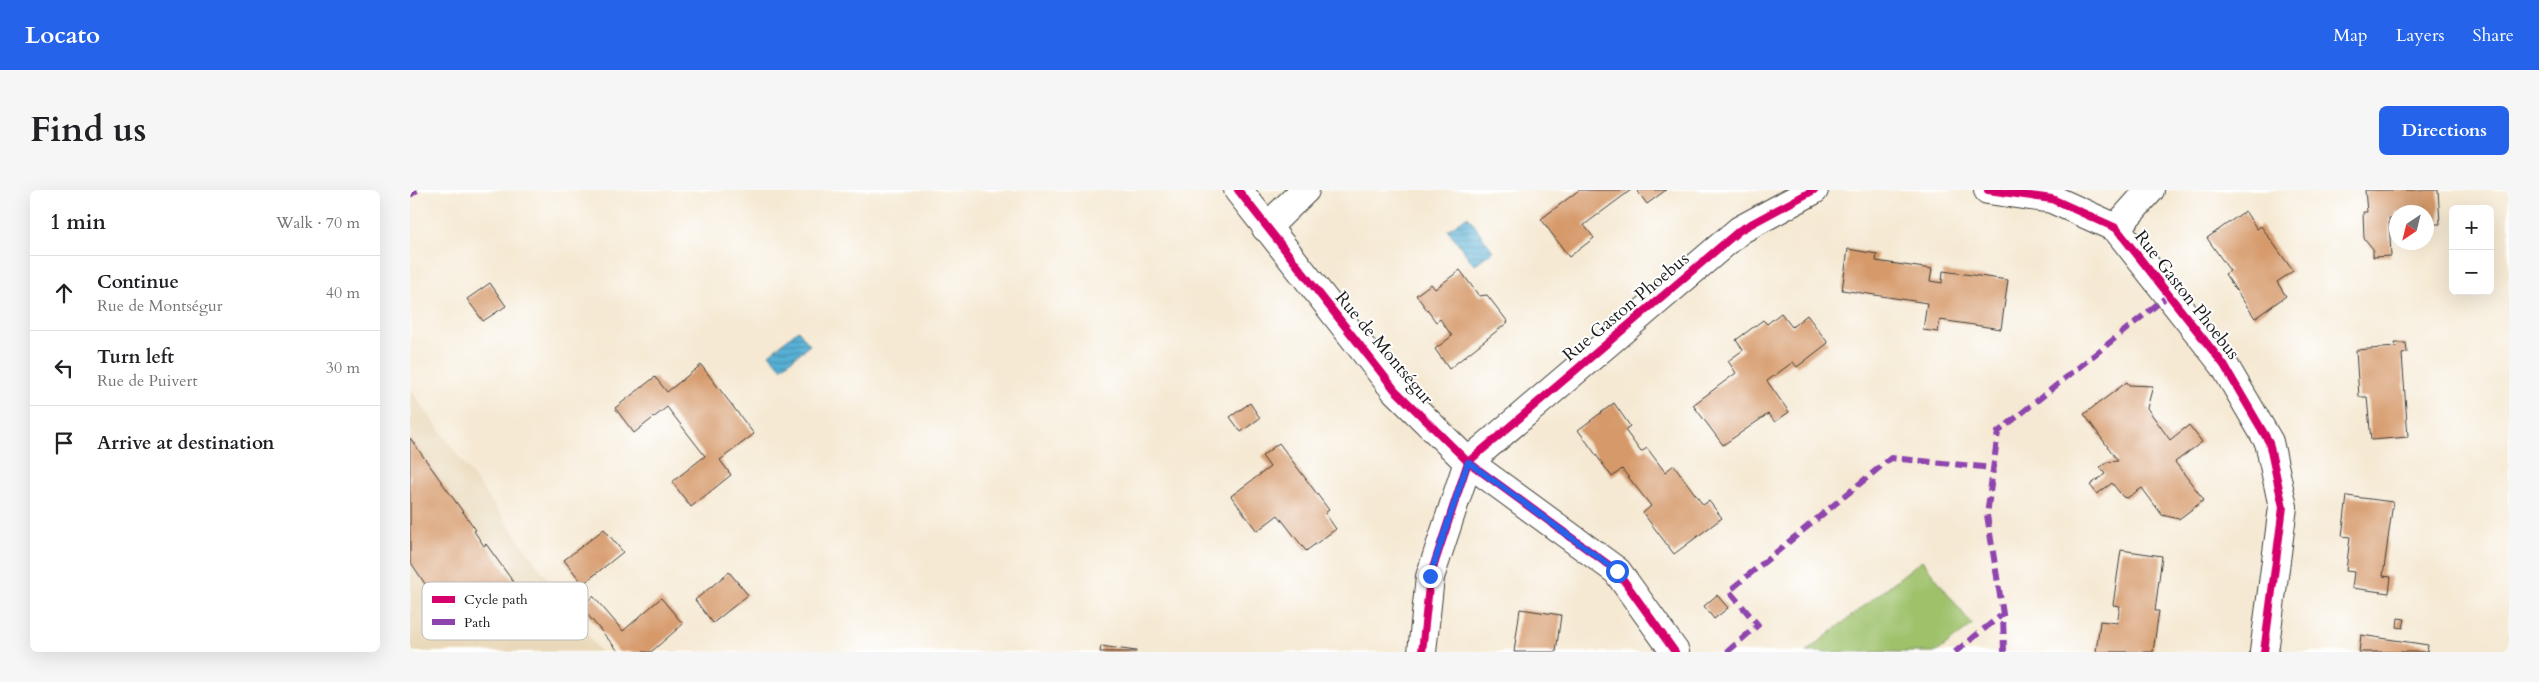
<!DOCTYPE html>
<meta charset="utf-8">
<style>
body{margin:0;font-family:Cardo,serif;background:#f6f6f6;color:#202124}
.controls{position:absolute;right:15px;top:15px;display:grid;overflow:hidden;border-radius:8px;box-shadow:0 5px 20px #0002}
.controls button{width:45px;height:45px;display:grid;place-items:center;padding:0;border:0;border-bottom:1px solid #e0e0e0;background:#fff;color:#202124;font:25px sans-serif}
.compass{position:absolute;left:1979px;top:15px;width:45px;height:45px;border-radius:50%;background:#fff;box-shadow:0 5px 20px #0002;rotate:215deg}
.stop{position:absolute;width:15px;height:15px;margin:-11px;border:4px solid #2563eb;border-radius:50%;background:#fff}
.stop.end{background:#2563eb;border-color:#fff;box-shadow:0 1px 5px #0008}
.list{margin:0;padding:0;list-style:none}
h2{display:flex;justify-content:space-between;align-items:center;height:65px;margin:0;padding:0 20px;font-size:21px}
h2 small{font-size:16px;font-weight:400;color:#757577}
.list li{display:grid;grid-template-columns:32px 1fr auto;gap:15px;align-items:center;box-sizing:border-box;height:75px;padding:0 20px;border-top:1px solid #e0e0e0}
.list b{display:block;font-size:19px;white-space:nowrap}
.list p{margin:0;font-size:16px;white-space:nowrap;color:#757577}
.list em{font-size:16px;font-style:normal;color:#757577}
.icon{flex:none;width:28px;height:28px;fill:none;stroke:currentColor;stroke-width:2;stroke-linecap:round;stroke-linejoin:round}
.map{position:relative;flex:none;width:2099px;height:462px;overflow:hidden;border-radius:8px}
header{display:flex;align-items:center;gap:30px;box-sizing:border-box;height:70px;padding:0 25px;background:#2563eb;color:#fff}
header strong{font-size:24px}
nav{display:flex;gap:28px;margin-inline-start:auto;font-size:18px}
.intro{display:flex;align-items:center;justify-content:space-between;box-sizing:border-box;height:120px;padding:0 30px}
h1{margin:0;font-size:35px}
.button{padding:12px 22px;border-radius:8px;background:#2563eb;color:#fff;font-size:18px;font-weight:700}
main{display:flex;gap:30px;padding:0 30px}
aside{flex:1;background:#fff;border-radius:8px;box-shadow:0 5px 20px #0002}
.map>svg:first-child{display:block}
</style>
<header>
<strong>Locato</strong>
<nav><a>Map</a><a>Layers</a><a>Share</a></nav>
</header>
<div class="intro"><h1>Find us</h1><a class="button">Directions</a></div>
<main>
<aside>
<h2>1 min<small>Walk · 70 m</small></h2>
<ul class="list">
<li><svg class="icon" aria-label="ahead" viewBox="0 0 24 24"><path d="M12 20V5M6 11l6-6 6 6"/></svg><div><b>Continue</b><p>Rue de Montségur</p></div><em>40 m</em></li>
<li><svg class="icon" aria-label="left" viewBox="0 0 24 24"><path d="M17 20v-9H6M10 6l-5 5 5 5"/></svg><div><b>Turn left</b><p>Rue de Puivert</p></div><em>30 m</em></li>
<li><svg class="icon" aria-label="arrive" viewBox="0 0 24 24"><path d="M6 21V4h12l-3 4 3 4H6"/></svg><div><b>Arrive at destination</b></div></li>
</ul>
</aside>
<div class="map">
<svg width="2099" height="462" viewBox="0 0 2099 462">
<defs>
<pattern id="water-rules" width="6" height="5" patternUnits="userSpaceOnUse" patternTransform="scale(1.25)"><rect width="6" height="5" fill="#57b0d5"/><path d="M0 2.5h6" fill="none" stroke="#478eac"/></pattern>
</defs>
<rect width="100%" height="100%" fill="#fff"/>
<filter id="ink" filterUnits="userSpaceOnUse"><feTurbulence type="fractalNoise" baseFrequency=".02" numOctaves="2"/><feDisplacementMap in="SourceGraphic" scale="10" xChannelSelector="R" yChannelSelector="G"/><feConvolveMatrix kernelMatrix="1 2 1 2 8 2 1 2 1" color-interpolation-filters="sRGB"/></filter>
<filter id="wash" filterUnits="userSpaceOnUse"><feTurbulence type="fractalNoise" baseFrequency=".0096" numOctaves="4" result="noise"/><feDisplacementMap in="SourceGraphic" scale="20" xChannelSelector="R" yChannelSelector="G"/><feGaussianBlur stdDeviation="1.12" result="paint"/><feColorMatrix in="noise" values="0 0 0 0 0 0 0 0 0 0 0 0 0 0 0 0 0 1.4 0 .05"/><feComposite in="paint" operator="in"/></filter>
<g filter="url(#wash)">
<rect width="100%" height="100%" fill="#f5e9d3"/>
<path fill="#e9d9ba" d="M0,199L190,462H0Z"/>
<path fill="#9ec16a" stroke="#5d6e43" d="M1512,370L1562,435L1527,462H1396Z"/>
<path fill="url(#water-rules)" stroke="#3a6678" d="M1058,26L1083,61L1064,75L1038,40Z
M388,140L400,155L371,178L359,164Z"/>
<g id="blocks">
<path fill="#d69a6b" d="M1169,0H1221L1174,35L1184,48L1159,67L1131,29Z
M1230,0H1256L1237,14L1228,2Z
M1955,0H2028L2030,34H2016V22H1986V27L1979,28L1981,66L1963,67V59L1954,48L1953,22H1957Z
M1835,21L1847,39L1851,36L1883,81L1867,92L1876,106L1845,128L1815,84L1820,81L1797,48Z
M1438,59L1467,64L1466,71L1522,79L1520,91L1532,93L1533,81L1598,90L1591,139L1530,130L1528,142L1513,140L1517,113L1432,100Z
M1050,80L1069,106L1077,105L1098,132L1039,179L1025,159L1042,146L1030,129L1026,132L1006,105L1021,94L1025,99Z
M80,93L96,116L73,131L57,109Z
M1371,123L1382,137L1397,125L1418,153L1387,177L1383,172L1357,191L1379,222L1365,232L1358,224L1313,255L1283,215L1326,183L1318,171L1333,160L1326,150L1353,130L1357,134Z
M1985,153H1996L1997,163L1992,164L1998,247L1961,250L1957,207H1949L1946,160L1986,157Z
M291,175L344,244L310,270L321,285L281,317L262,292L295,266L257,217L224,243L205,218L245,187L257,202Z
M1717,192L1719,195L1743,196L1737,218L1760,250L1779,235L1792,252L1765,272L1794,310L1769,329L1752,325L1732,298L1717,308L1713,307L1702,293L1687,304L1680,295L1695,284L1690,277L1698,272L1708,271L1674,224Z
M840,213L850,228L831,242L820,227Z
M1204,213L1220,236L1215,240L1231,262L1237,258L1255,282L1264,275L1293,315L1299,311L1312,328L1264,364L1233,323L1241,316L1212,279L1202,287L1168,240Z
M0,248L66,340L64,341L74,356L76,354L107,397L103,401L110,412L62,447L54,436L49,439L30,413L33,412L25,400L21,403L0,371Z
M869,253L919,320L915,323L926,339L896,361L868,325L847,341L821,306L860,277L852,266Z
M1937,306L1983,312L1973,386L1981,387L1979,403L1942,398L1944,382L1936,381L1940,347L1932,346Z
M194,339L213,362L173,394L154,370Z
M1711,360L1752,366L1745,421H1749L1743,462H1686L1690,431L1707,433L1710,416L1703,415Z
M319,382L338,405L303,433L285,410Z
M1307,405L1318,418L1304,429L1294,416Z
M183,406L213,441L251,408L273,434L241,462H209L171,417Z
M1110,419L1151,425L1146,462H1104Z
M1988,428L1995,429L1993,438L1987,437Z
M1951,445L2018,455L2017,462H1949Z
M691,456L726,461V462H690Z"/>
</g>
</g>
<g filter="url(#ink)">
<use href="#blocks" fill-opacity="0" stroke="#3d3b37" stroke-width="1"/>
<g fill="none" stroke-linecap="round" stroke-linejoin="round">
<g stroke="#3d3b37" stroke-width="30">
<path id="minor" d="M828,0L985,200L1058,272L1207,381L1265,462
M1578,0L1642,9L1706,38L1814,175L1859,252L1873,317L1854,462
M856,38L895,0
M1706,38L1740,0
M1012,462L1020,387L1058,272L1330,40L1404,0"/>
</g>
<use href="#minor" stroke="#fff" stroke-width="28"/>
<path stroke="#8e44ad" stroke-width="6" stroke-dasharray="12 6" stroke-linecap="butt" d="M0,5L7,0
M1317,462L1348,435L1319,401L1481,268L1583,278
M1545,462L1593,424
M1594,462L1593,424L1577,325L1588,242L1759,105"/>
<g stroke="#fff" stroke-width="11">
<path id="cycleway" d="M828,0L985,200L1058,272L1207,381L1265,462
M1578,0L1642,9L1706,38L1814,175L1859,252L1873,317L1854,462
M1012,462L1020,387L1058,272L1330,40L1404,0"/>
</g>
<use href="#cycleway" stroke="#d6006c" stroke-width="8"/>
</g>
</g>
<g fill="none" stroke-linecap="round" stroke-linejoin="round" filter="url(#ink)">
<path stroke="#2563eb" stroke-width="6" d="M1020,386L1058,272L1207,381"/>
</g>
<g text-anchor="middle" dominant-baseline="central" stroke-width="4" stroke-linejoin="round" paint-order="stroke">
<g font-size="18" fill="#1c1c1c" stroke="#fff">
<text transform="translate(1777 105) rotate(52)">Rue Gaston Phoebus</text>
<text transform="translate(1216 117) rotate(-40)">Rue Gaston Phoebus</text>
<text transform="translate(974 158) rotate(50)">Rue de Montségur</text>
</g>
</g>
<rect x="12" y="392" width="166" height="58" rx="8" fill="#fff" stroke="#bbb" stroke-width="1"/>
<rect x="22" y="406" width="23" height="7" fill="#d6006c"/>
<rect x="22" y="429" width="23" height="6" fill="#8e44ad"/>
<g font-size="14" fill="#1c1c1c">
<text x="54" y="414">Cycle path</text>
<text x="54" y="437">Path</text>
</g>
</svg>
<div class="controls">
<button>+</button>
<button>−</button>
</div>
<svg class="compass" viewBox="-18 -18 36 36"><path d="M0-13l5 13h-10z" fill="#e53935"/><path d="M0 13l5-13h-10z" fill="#757577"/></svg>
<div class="stop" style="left:1207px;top:381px"></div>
<div class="stop end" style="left:1020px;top:386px"></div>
</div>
</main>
